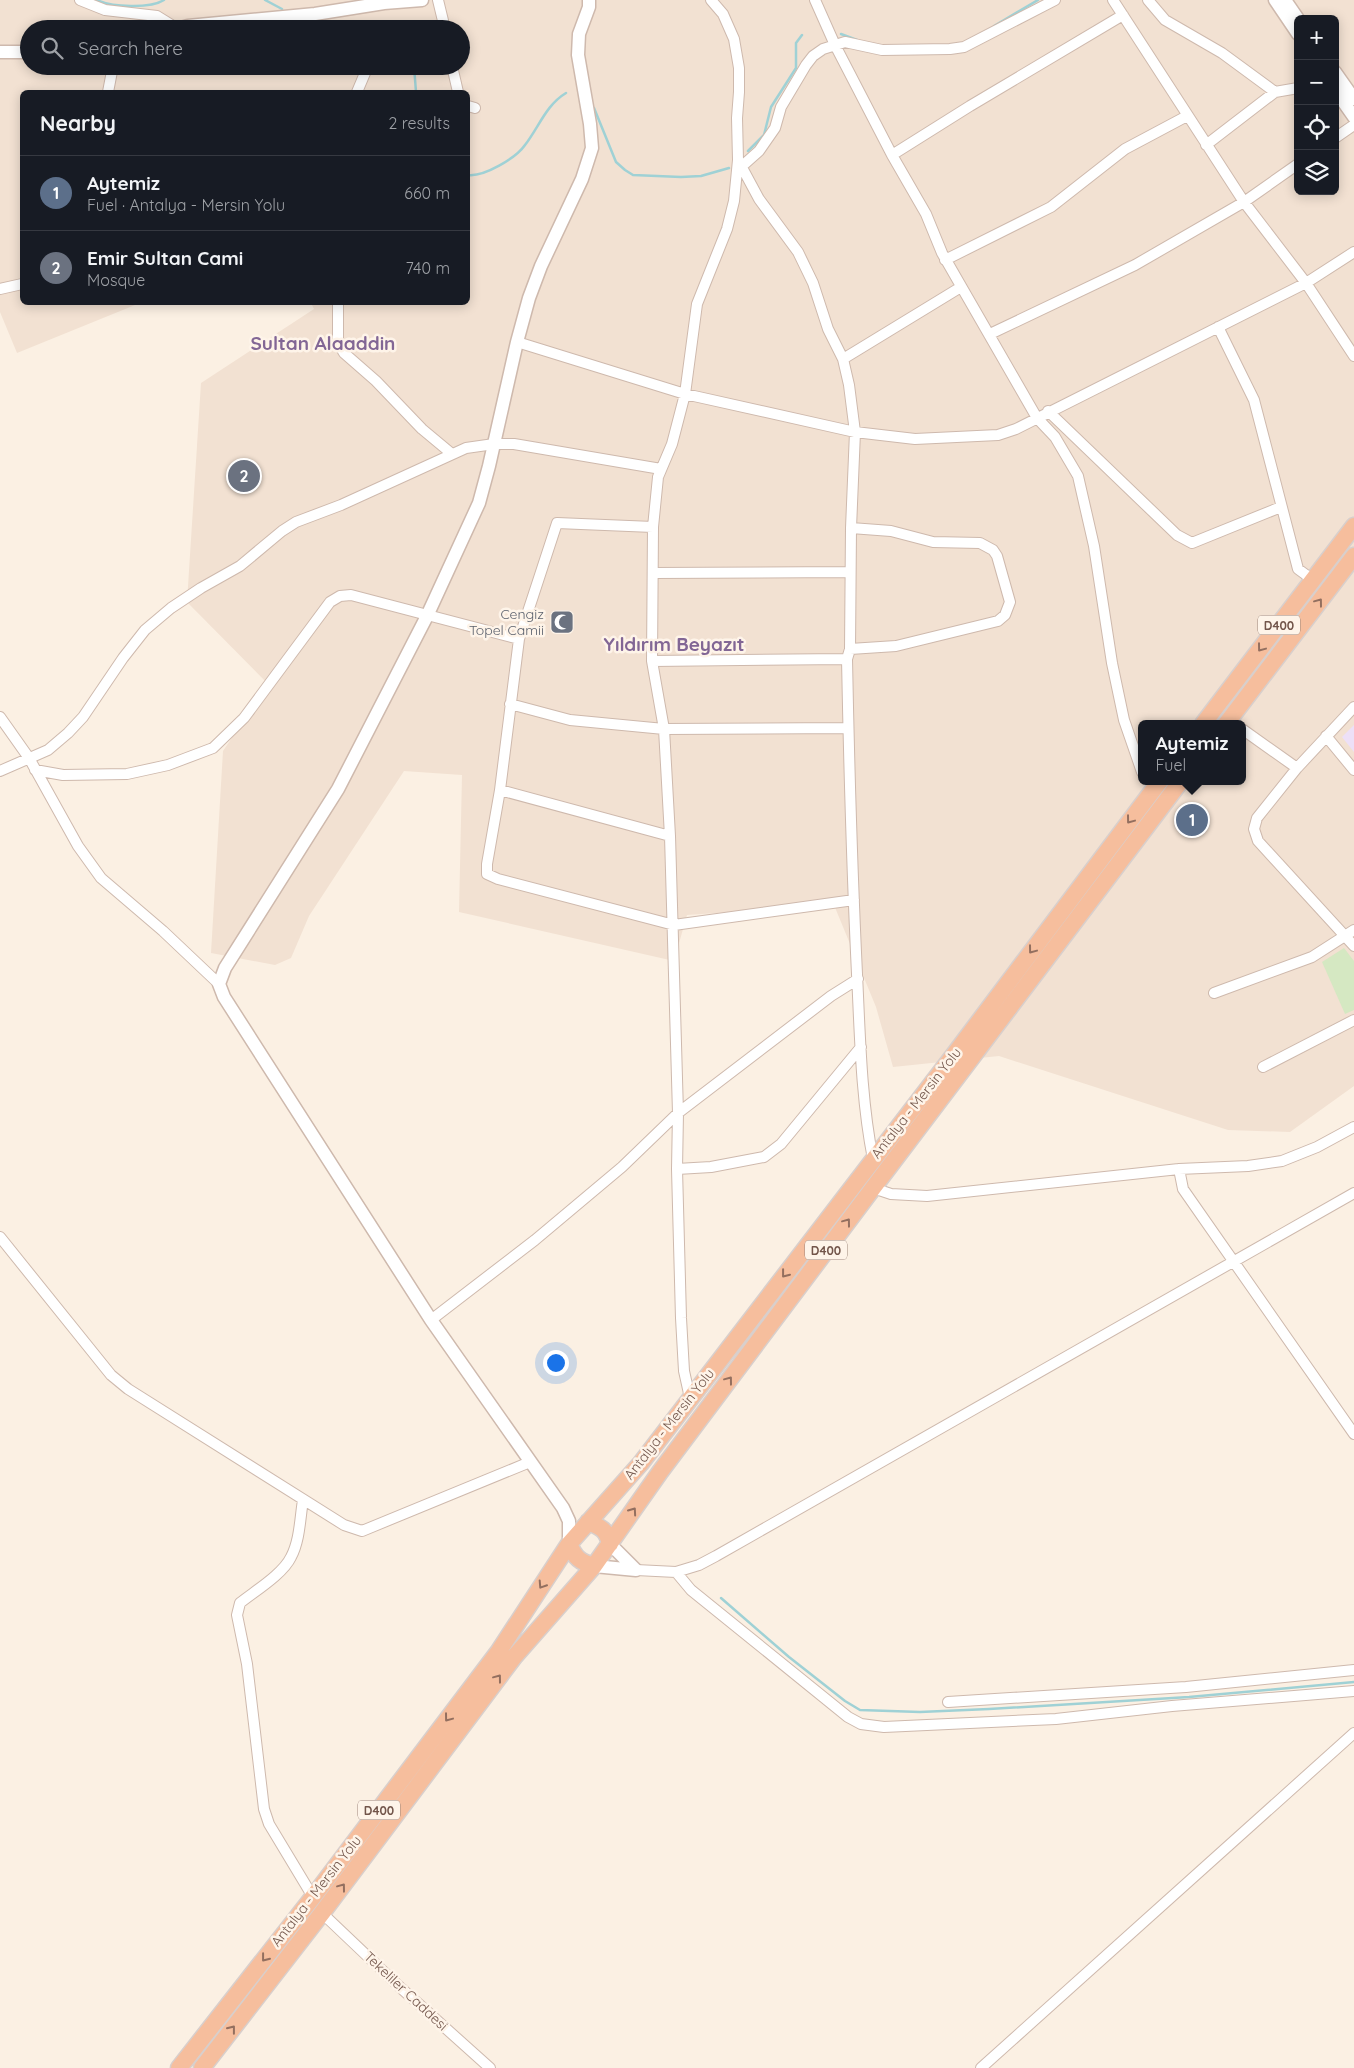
<!DOCTYPE html>
<meta charset="utf-8">
<style>
body{margin:0;font-family:Quicksand,sans-serif;background:#242831;color:#f1f3f6}
.controls{position:absolute;right:15px;top:15px;display:grid;overflow:hidden;border-radius:8px;box-shadow:0 2px 12px #0003}
.controls button{width:45px;height:45px;display:grid;place-items:center;padding:0;border:0;border-bottom:1px solid #363941;background:#171b24;color:#f1f3f6;font:25px sans-serif}
.you{position:absolute;left:555px;top:1362px;width:18px;height:18px;margin:-12px;border:4px solid #fff;border-radius:50%;background:#1a73e8;box-shadow:0 0 0 8px #1a73e833}
.badge{display:grid;place-items:center;width:32px;height:32px;border-radius:50%;background:#e1624d;color:#fff;font-size:16px;font-weight:700}
.pin{position:absolute;translate:-50% -50%;border:2px solid #fff;box-shadow:0 1px 5px #0006}
.popup{position:absolute;left:1138px;top:720px;width:108px;height:65px;box-sizing:border-box;display:grid;place-content:center;border-radius:8px;background:#171b24;filter:drop-shadow(0 1px 4px #0005);font-size:16px;white-space:nowrap;color:#9ea1a6}
.popup b{font-size:19px;color:#f1f3f6}
.popup::after{content:'';position:absolute;left:50%;top:100%;margin-left:-10px;border:10px solid transparent;border-top-color:#171b24}
.list{margin:0;padding:0;list-style:none}
h2{display:flex;justify-content:space-between;align-items:center;height:65px;margin:0;padding:0 20px;font-size:21px}
h2 small{font-size:16px;font-weight:400;color:#9ea1a6}
.list li{display:grid;grid-template-columns:32px 1fr auto;gap:15px;align-items:center;box-sizing:border-box;height:75px;padding:0 20px;border-top:1px solid #363941}
.list b{display:block;font-size:19px;white-space:nowrap}
.list p{margin:0;font-size:16px;white-space:nowrap;color:#9ea1a6}
.list em{font-size:16px;font-style:normal;color:#9ea1a6}
.icon{flex:none;width:28px;height:28px;fill:none;stroke:currentColor;stroke-width:2;stroke-linecap:round;stroke-linejoin:round}
.map{position:relative;flex:none;width:1354px;height:2068px;overflow:hidden}
.search{position:absolute;background:#171b24;box-shadow:0 2px 12px #0003;left:20px;top:20px;width:450px;height:55px;display:flex;align-items:center;gap:12px;box-sizing:border-box;padding:0 18px;border-radius:28px;color:#9ea1a6;font-size:19px}
.panel{position:absolute;background:#171b24;box-shadow:0 2px 12px #0003;left:20px;top:90px;width:450px;height:215px;border-radius:8px}
.map>svg:first-child{display:block}
</style>
<div class="map">
<svg width="1354" height="2068" viewBox="0 0 1354 2068">
<rect width="100%" height="100%" fill="#fbf0e3"/>
<path fill="#f2e1d2" fill-rule="evenodd" d="M0,0H1354V1086L1290,1132L1228,1130L999,1056L893,1067L876,1007L834,905L687,915L674,961L459,912L462,775L404,771L309,916L291,958L275,965L211,953L223,751L268,684L187,602L201,383L314,309L311,303L468,302V92H22V302L140,303L17,353L0,312ZM1298,19H1335V191H1298ZM29,29H461V66H29ZM1142,724H1242V781H1142Z"/>
<path fill="#ede0f7" d="M1354,725V752L1342,737Z"/>
<path fill="#d5e8c2" d="M1344,948L1354,961V1010L1345,1014L1322,962Z"/>
<g fill="none" stroke-linecap="round" stroke-linejoin="round">
<path stroke="#9fd1d5" stroke-width="2.5" d="M97,0C111,7 150,9 164,0
M265,0L282,9
M994,26L1038,0
M841,34L857,40
M414,66L416,92
M594,108L616,162L625,170L633,175L681,177L701,176L729,168
M748,151L764,135L771,107L796,68V43L802,35
M468,175C484,177 516,158 525,145C539,127 546,105 566,93
M721,1598L789,1657L845,1701L860,1710L920,1712L989,1709L1189,1697L1354,1682"/>
<g stroke="#ceb9ad" stroke-width="12">
<path id="minor" d="M80,0L105,10L157,16L178,29
M438,0L445,29
M815,0L835,45L892,155L926,214L942,253L1037,418L1055,437L1078,476L1094,546L1112,663L1124,720L1142,772
M1113,0L1244,202L1306,283L1354,356
M1148,0L1165,20L1222,53L1275,92L1298,88
M452,66L458,92
M108,92L113,66
M357,92L368,66
M468,106L475,108
M1335,138L1354,125
M1206,145L1275,92
M892,155L970,106L1123,15
M738,160L759,199L798,252L813,283L828,329L843,359L849,385L855,432L851,528L850,649L847,659C849,764 852,869 857,974C860,1035 861,1099 873,1159
M741,167L759,151L775,128L781,107L806,65L813,56L823,49L845,42L882,50L950,49L964,47L1055,0
M945,260L1051,207L1125,149L1187,116
M0,289L22,284
M338,302V343L344,353L376,381L422,429L452,454
M1218,327L1254,400L1298,569L1313,580
M990,334L1135,265L1244,202L1298,164
M517,342L685,394L855,432L915,439L998,435L1016,429L1306,283L1354,252
M843,359L961,287
M1048,411L1177,535L1192,543L1281,507
M653,527L557,523L519,639L500,790L487,864V874L498,879L674,925L854,900
M653,573L850,572
M850,649L896,646L998,621L1005,615L1010,602L997,556L993,550L980,543L933,542L891,531L851,528
M652,661L847,659
M510,704L570,720L664,729L848,728
M1354,707L1297,768L1257,818L1254,829L1258,841L1354,946
M0,717L29,758L78,846L101,878L163,931L219,984
M1242,729L1297,768
M1326,736L1354,770
M35,770L63,775L127,774L168,765L213,748L244,718L330,602L340,596L351,595L519,639
M0,771L48,750L68,733L83,717L123,658L145,630L171,608L201,588L240,566L282,531L296,522L341,505L466,448L494,444H514L661,469
M500,790L670,836
M1214,993L1312,957L1354,930
M1263,1067L1354,1020
M677,1169L711,1167L764,1157L781,1144L861,1047
M1179,1169L1183,1189L1354,1434
M873,1188L891,1194L927,1196L1179,1169L1248,1166L1282,1161L1317,1147L1354,1127
M0,1237L111,1375L128,1389L344,1525L362,1531L530,1462
M431,1320L535,1240L622,1167L678,1113L831,996L858,979
M690,1398L684,1371L681,1318L677,1169L678,1113L670,836L664,729L652,661L653,527L658,477L672,444L685,394L697,304L727,229L734,201L738,160L737,118L739,92V68L734,39L723,14L711,0
M303,1500C300,1518 300,1540 291,1557C283,1574 255,1591 240,1603L237,1615L247,1664L264,1809L269,1824L313,1897
M636,1570L676,1572L699,1565L716,1556L1354,1193
M676,1572L691,1590L848,1717L861,1724L884,1727L1056,1719L1172,1706L1354,1691
M948,1702L1186,1687L1354,1670
M322,1913L402,1989L490,2068
M981,2068L1354,1733"/>
</g>
<g stroke="#ceb9ad" stroke-width="15">
<path id="tertiary" d="M1275,0L1298,34
M1285,0L1298,19
M178,29L188,26L315,14L384,3L422,0
M0,52H29
M1335,72L1354,99
M1335,90L1354,117
M569,1544V1521L563,1508L431,1320L224,997L219,984L225,968L338,789L427,616L479,503L489,466L517,342L529,298L541,266L582,179L592,148L590,124L578,55L579,34L589,7V0
M610,1544L636,1570
M594,1566L636,1570"/>
</g>
<g stroke="#d8cfcc" stroke-width="19">
<path id="trunk" d="M1203,724L1354,526
M1226,724L1354,556
M588,1522C601,1527 607,1530 610,1544
M569,1544C575,1558 580,1562 594,1566
M179,2068L313,1897L499,1651L569,1544L641,1463L953,1056L1160,781
M202,2068L322,1913L514,1657L594,1566L660,1472L873,1188L1181,781"/>
</g>
<use href="#minor" stroke="#fff" stroke-width="10"/>
<use href="#tertiary" stroke="#fff" stroke-width="12"/>
<use href="#trunk" stroke="#f6be9d" stroke-width="16"/>
</g>
<defs><path id="oneway-chevron" d="M-2-3.5L2.5 0L-2 3.5" fill="none" stroke-width="1.6" stroke-linecap="round" stroke-linejoin="round" transform="scale(1.25)"/></defs>
<g stroke="#936f5f">
<use href="#oneway-chevron" transform="translate(1319 602) rotate(-53)"/>
<use href="#oneway-chevron" transform="translate(1261 648) rotate(127)"/>
<use href="#oneway-chevron" transform="translate(1130 820) rotate(127)"/>
<use href="#oneway-chevron" transform="translate(1032 950) rotate(127)"/>
<use href="#oneway-chevron" transform="translate(847 1222) rotate(-53)"/>
<use href="#oneway-chevron" transform="translate(785 1274) rotate(128)"/>
<use href="#oneway-chevron" transform="translate(729 1380) rotate(-53)"/>
<use href="#oneway-chevron" transform="translate(633 1511) rotate(-55)"/>
<use href="#oneway-chevron" transform="translate(542 1585) rotate(123)"/>
<use href="#oneway-chevron" transform="translate(498 1678) rotate(-53)"/>
<use href="#oneway-chevron" transform="translate(448 1718) rotate(127)"/>
<use href="#oneway-chevron" transform="translate(342 1887) rotate(-53)"/>
<use href="#oneway-chevron" transform="translate(265 1958) rotate(128)"/>
<use href="#oneway-chevron" transform="translate(232 2029) rotate(-52)"/>
</g>
<defs>
<g id="mosque-square" transform="scale(1.25)"><rect x="-9" y="-9" width="18" height="18" rx="4" fill="#6b7280" stroke="#fef4e9"/><path d="M3.5-4.9A6 6 0 1 0 3.5 4.9A5 5 0 1 1 3.5-4.9Z" fill="#fff"/></g>
</defs>
<g fill-rule="evenodd">
<use href="#mosque-square" x="562" y="622"/>
</g>
<g text-anchor="middle" dominant-baseline="central" stroke-width="5" stroke-linejoin="round" paint-order="stroke">
<g fill="#fef4e9" stroke="#9c857a" stroke-width="1">
<rect x="1258" y="615.5" width="42" height="19" rx="4"/>
<rect x="805" y="1240.5" width="42" height="19" rx="4"/>
<rect x="358" y="1800.5" width="42" height="19" rx="4"/>
</g>
<g font-size="12" font-weight="bold" fill="#72554a">
<text x="1279" y="625">D400</text>
<text x="826" y="1250">D400</text>
<text x="379" y="1810">D400</text>
</g>
<g font-size="14" fill="#5b616d" stroke="#fef4e9" text-anchor="end">
<text x="544" y="614">Cengiz<tspan x="544" dy="16">Topel Camii</tspan></text>
</g>
<g font-size="14" fill="#72554a" stroke="#fef4e9">
<text transform="translate(916 1103) rotate(-52)">Antalya - Mersin Yolu</text>
<text transform="translate(669 1424) rotate(-52)">Antalya - Mersin Yolu</text>
<text transform="translate(316 1891) rotate(-52)">Antalya - Mersin Yolu</text>
<text transform="translate(406 1991) rotate(43)">Tekeliler Caddesi</text>
</g>
<g font-size="19" font-weight="bold" fill="#826695" stroke="#fef4e9">
<text x="323" y="343">Sultan Alaaddin</text>
<text x="674" y="644">Yıldırım Beyazıt</text>
</g>
</g>
</svg>
<div class="controls">
<button>+</button>
<button>−</button>
<button><svg class="icon" aria-label="locate" viewBox="0 0 24 24"><circle cx="12" cy="12" r="6"/><path d="M12 2v4M12 18v4M2 12h4M18 12h4"/></svg></button>
<button><svg class="icon" aria-label="layers" viewBox="0 0 24 24"><path d="M12 4l9 5-9 5-9-5zM3 14l9 5 9-5"/></svg></button>
</div>
<div class="you"></div>
<div class="pin badge" style="left:1192px;top:820px;background:#5c6f8a">1</div>
<div class="popup"><b>Aytemiz</b>Fuel</div>
<div class="pin badge" style="left:244px;top:476px;background:#6b7280">2</div>
<div class="search"><svg class="icon" aria-label="search" viewBox="0 0 24 24"><circle cx="10" cy="10" r="6"/><path d="M15 15l6 6"/></svg>Search here</div>
<section class="panel">
<h2>Nearby<small>2 results</small></h2>
<ul class="list">
<li><span class="badge" style="background:#5c6f8a">1</span><div><b>Aytemiz</b><p>Fuel · Antalya - Mersin Yolu</p></div><em>660 m</em></li>
<li><span class="badge" style="background:#6b7280">2</span><div><b>Emir Sultan Cami</b><p>Mosque</p></div><em>740 m</em></li>
</ul>
</section>
</div>
